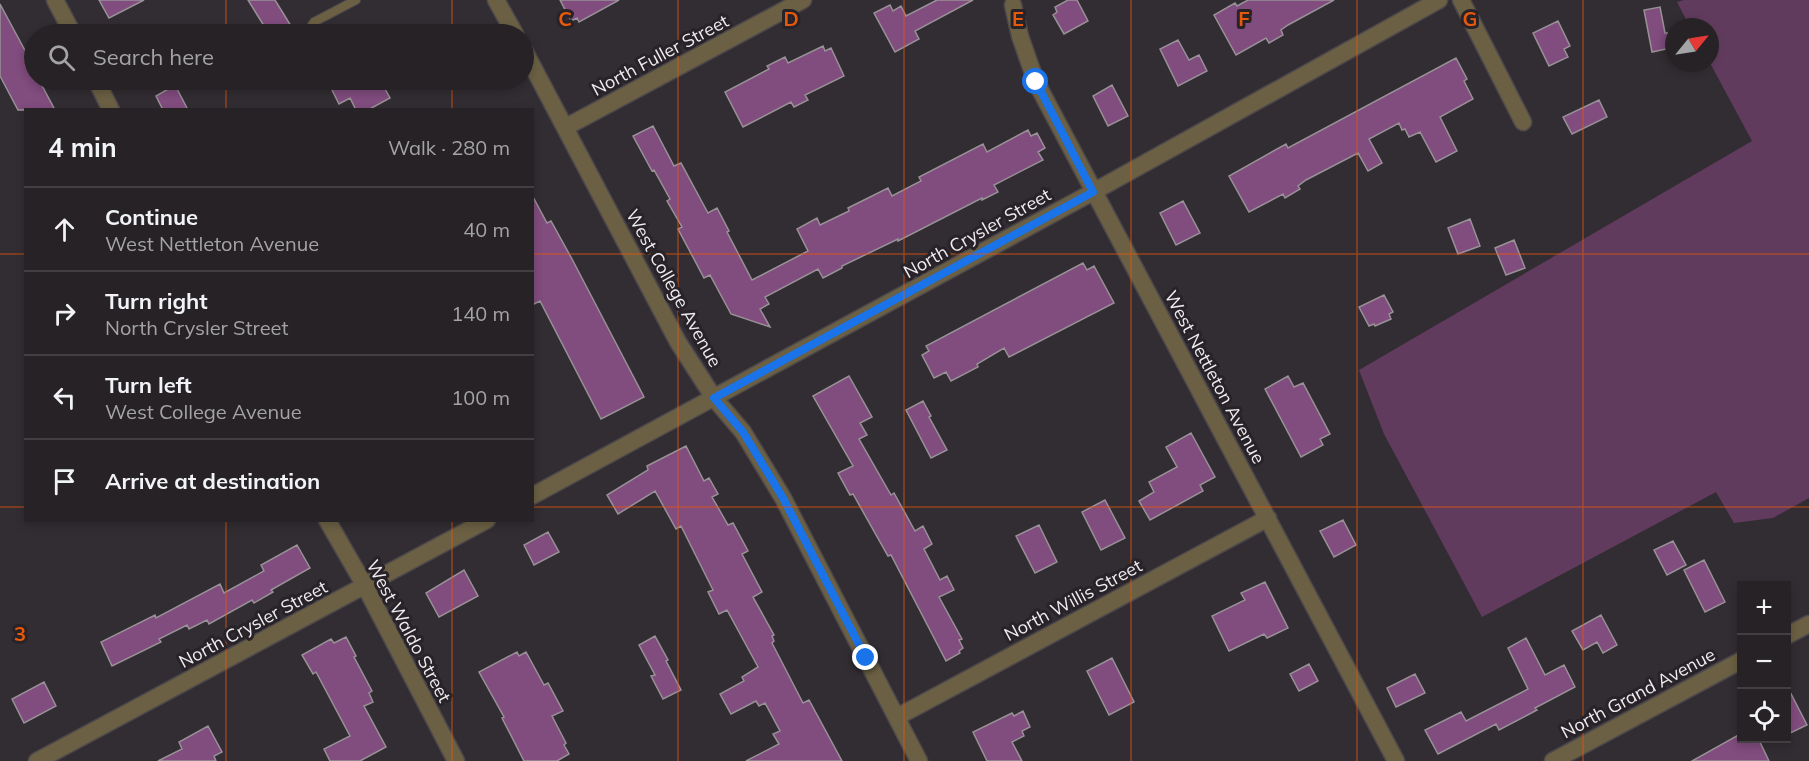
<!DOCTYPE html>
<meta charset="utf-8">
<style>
body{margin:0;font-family:Mulish,sans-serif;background:#322f32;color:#f1f3f6}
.controls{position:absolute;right:18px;bottom:18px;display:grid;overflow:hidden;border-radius:0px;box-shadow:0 3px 9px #0003}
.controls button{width:54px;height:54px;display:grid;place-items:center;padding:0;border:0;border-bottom:2px solid #423f43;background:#262226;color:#f1f3f6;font:30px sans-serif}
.compass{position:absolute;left:1665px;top:18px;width:54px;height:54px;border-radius:50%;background:#262226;box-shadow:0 3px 9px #0003;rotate:60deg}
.stop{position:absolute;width:18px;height:18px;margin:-14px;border:4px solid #1a73e8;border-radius:50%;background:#fff}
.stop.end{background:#1a73e8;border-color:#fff;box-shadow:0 2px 6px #0008}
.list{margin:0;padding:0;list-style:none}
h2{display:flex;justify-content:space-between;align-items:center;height:78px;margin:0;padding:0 24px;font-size:26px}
h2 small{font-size:20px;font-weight:400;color:#a4a4a7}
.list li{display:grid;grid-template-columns:39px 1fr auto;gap:18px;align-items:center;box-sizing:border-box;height:84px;padding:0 24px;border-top:2px solid #423f43}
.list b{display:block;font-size:22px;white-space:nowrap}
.list p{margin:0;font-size:20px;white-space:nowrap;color:#a4a4a7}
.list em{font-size:20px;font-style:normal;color:#a4a4a7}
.icon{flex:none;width:33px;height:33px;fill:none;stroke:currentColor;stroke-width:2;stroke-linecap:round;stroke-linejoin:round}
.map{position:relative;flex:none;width:1809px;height:761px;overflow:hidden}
.search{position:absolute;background:#262226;box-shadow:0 3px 9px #0003;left:24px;top:24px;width:510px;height:66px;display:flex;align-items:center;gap:15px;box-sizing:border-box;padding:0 21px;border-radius:33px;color:#a4a4a7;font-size:22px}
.panel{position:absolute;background:#262226;box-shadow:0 3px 9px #0003;left:24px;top:108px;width:510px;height:414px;border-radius:0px}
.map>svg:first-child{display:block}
</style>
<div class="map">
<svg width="1809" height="761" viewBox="0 0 1809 761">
<rect width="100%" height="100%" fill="#322d32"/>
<path fill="#603b5d" d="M1684,0H1809V498L1773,518L1734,523L1716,492L1482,617L1384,434L1359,370L1752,141L1710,63V27H1690L1677,2Z"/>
<path fill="#814c7e" stroke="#989197" stroke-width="1.5" d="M99,0H144L109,18Z
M248,0H275L296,34H269Z
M560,0H619L579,22L577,18L571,21Z
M937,0H973L915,31L919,39L895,52L874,13L890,5L893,11L901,6L906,16Z
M1068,0H1077L1088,21L1064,34L1053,15L1057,12L1055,7Z
M1248,0H1334L1288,25L1281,30L1283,35L1269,43L1266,38L1236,55L1214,15L1235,3L1237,6Z
M0,4L28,56L34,70V80H39L55,110H18L0,76Z
M1660,7L1665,33H1668L1671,48L1652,52L1644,10Z
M1558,21L1570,46L1564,49L1568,57L1549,66L1533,33Z
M1178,40L1189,60L1199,55L1207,71L1178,86L1160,49Z
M823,46L825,51L831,48L844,76L805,95L808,100L794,107L791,102L743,127L725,92L769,69L767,66L785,57L788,63Z
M1456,58L1467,79L1464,81L1473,99L1440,117L1457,151L1436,162L1420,132L1409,137L1405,129L1402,130L1399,123L1369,139L1382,163L1368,171L1358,153L1306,180L1298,186L1300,189L1285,198L1283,194L1249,212L1229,176L1286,144L1288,148Z
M331,80H380L390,98L368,110H356L350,98L339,104L332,90L335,88Z
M175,85L188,110H163L156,96Z
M1112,85L1128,116L1108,126L1093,96Z
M1599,100L1607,117L1572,134L1563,117Z
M653,126L674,166L681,163L708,213L717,208L729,231L727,232L752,280L808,251L797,229L817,218L820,225L849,211L848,208L888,188L892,196L921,181L919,177L983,144L987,152L1028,130L1031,136L1037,133L1045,148L1038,152L1043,160L994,185L998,192L982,200V198L898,241V239L842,266V268L823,278L818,269L765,297L769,304L760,309L770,327L731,314L710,275L704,278L678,229L682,227L667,201L670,199L654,170L652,171L633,136Z
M532,195L547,223L551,221L572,259L644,397L601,419L540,301L532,305Z
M1183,201L1200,233L1176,245L1160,213Z
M1470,219L1480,246L1458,254L1448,228Z
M1514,240L1525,268L1506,275L1495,248Z
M1083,263L1087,270L1094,266L1114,303L1009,357L1004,348L977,364L978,367L951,381L946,372L934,378L922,355L929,351L926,346Z
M1384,295L1393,312L1389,314L1391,319L1375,326L1374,324L1369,326L1359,307Z
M849,376L872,417L860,423L867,435L859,439L891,495L894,493L915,531L923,526L932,544L924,549L940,580L947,576L954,590L939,597L962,639L959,640L963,648L959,651L960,653L946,661L891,555L888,556L853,494L850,495L838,473L853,466L813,396Z
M1288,376L1294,387L1303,383L1330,434L1320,439L1323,445L1301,457L1265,389Z
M923,401L931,416L929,417L947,450L931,458L906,410Z
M1191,433L1215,477L1200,485L1203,491L1150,520L1139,501L1154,492L1149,482L1177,467L1166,447Z
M686,446L704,481L709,478L718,494L712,497L728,525L733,523L748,551L742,554L762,592L753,597L774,635L772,636L774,641L772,643L803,703L809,700L842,761H746L779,744L773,734L780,731L765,703L759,706L756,701L731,714L720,694L744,681L742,677L758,667L727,610L719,614L708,592L713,590L681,526L676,529L655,491L618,514L607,495L648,470L647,466Z
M1105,500L1125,538L1101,550L1082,512Z
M1343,520L1356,545L1334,557L1320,531Z
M1039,525L1057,562L1035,573L1016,536Z
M548,532L559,552L534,565L524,545Z
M1673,541L1686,565L1667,575L1654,550Z
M297,545L310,568L271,590L273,592L254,603L252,600L209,624L207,620L189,629L187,625L159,639L161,642L112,666L101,642L155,615L156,618L220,584L224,593L264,571L261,565Z
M1704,560L1725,602L1705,612L1684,570Z
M464,570L478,596L439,617L426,593Z
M1265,582L1288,628L1267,638L1264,634L1229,651L1212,616L1245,600L1241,593Z
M1601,615L1617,645L1603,653L1597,642L1583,650L1572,631Z
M655,636L668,660L666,661L681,690L663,699L651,676L655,675L639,645Z
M346,637L356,656L354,657L372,691L369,693L373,702L364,706L386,747L360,761H330L324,749L350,736L316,672L313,674L302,655L331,639L334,643Z
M1526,638L1545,675L1564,665L1575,687L1535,708L1537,710L1499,730L1496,724L1438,754L1425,730L1461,712L1466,721L1528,689L1508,648Z
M517,652L519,656L526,652L544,685L548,683L563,711L552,716L566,743L564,745L569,754L557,761H524L502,718L504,717L479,672Z
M1112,658L1134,702L1109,715L1087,671Z
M1309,664L1318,681L1299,691L1290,674Z
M1415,674L1425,693L1396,707L1387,688Z
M44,682L56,706L24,723L12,699Z
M1786,684L1807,725L1786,735Z
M1023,711L1030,727L1022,731L1024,736L1012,742L1022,761H987L973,732L1012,713L1014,716Z
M208,726L222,752L214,756L216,761H158L182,749L179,742Z
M1742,733V738H1758L1769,761H1692Z"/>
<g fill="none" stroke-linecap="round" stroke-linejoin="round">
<g stroke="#4d484c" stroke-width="10">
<path id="lane" d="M306,34L314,22L356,0"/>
</g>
<g stroke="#4d484c" stroke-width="19">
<path id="street" d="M55,0L73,34
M496,0L515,34
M1461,0L1523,122
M1013,5L1020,36L1036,82L1396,761
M524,50L678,342L714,398L743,432L783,498L919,761
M96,80L111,110
M566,127L803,0
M532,496L1093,192L1439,0
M327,520L365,586L456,761
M1786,636L1809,624
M897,717L1268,518
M37,761L487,520
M1553,761L1742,660"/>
</g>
<use href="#lane" stroke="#6b6043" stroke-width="8"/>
<use href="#street" stroke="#6b6043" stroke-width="16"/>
</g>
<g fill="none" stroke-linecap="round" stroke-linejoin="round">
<path stroke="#1a73e8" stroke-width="8" d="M866,658L783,498L743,432L714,398L1093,192L1036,82"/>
</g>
<path fill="none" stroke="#e8590c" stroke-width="1.5" stroke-opacity="0.55" d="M226,0V34M452,0V34M678,0V761M904,0V761M1131,0V761M1357,0V761M1583,0V761M226,80V110M452,80V110M0,254H26M532,254H1809M0,507H26M532,507H1809M226,520V761M452,520V761"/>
<g text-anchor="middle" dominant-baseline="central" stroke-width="6" stroke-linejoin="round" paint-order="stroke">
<g font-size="18" fill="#f0ecef" stroke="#282328">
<text transform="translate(660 55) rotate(-28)">North Fuller Street</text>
<text transform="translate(977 233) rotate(-29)">North Crysler Street</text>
<text transform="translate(674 288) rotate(61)">West College Avenue</text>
<text transform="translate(1215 377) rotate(62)">West Nettleton Avenue</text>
<text transform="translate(1073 600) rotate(-28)">North Willis Street</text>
<text transform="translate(253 624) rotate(-28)">North Crysler Street</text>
<text transform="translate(409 631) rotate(62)">West Waldo Street</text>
<text transform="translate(1638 693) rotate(-28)">North Grand Avenue</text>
</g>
</g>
<g font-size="20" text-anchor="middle" font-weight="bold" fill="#e8590c" stroke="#282328" stroke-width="6" stroke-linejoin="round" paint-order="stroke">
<text x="565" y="26">C</text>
<text x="791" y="26">D</text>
<text x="1018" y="26">E</text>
<text x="1244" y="26">F</text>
<text x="1470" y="26">G</text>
<text x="20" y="641">3</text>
</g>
</svg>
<div class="controls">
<button>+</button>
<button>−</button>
<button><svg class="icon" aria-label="locate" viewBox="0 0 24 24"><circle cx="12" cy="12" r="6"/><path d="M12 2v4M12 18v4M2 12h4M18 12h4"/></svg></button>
</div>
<svg class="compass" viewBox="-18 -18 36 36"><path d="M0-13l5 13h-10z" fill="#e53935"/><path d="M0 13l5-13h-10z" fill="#a4a4a7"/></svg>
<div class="stop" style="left:1036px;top:82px"></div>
<div class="stop end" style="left:866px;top:658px"></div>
<div class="search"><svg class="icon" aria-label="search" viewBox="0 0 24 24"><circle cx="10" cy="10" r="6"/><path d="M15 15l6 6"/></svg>Search here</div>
<section class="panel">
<h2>4 min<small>Walk · 280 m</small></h2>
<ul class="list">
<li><svg class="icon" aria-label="ahead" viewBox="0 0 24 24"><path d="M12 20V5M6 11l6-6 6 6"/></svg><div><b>Continue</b><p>West Nettleton Avenue</p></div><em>40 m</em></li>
<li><svg class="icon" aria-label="right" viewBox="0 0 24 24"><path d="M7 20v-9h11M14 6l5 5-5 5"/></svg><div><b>Turn right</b><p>North Crysler Street</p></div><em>140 m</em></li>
<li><svg class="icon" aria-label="left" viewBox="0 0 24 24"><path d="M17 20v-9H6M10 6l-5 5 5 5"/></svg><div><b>Turn left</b><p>West College Avenue</p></div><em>100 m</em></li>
<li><svg class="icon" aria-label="arrive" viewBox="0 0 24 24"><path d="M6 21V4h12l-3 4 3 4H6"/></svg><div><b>Arrive at destination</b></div></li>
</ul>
</section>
</div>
